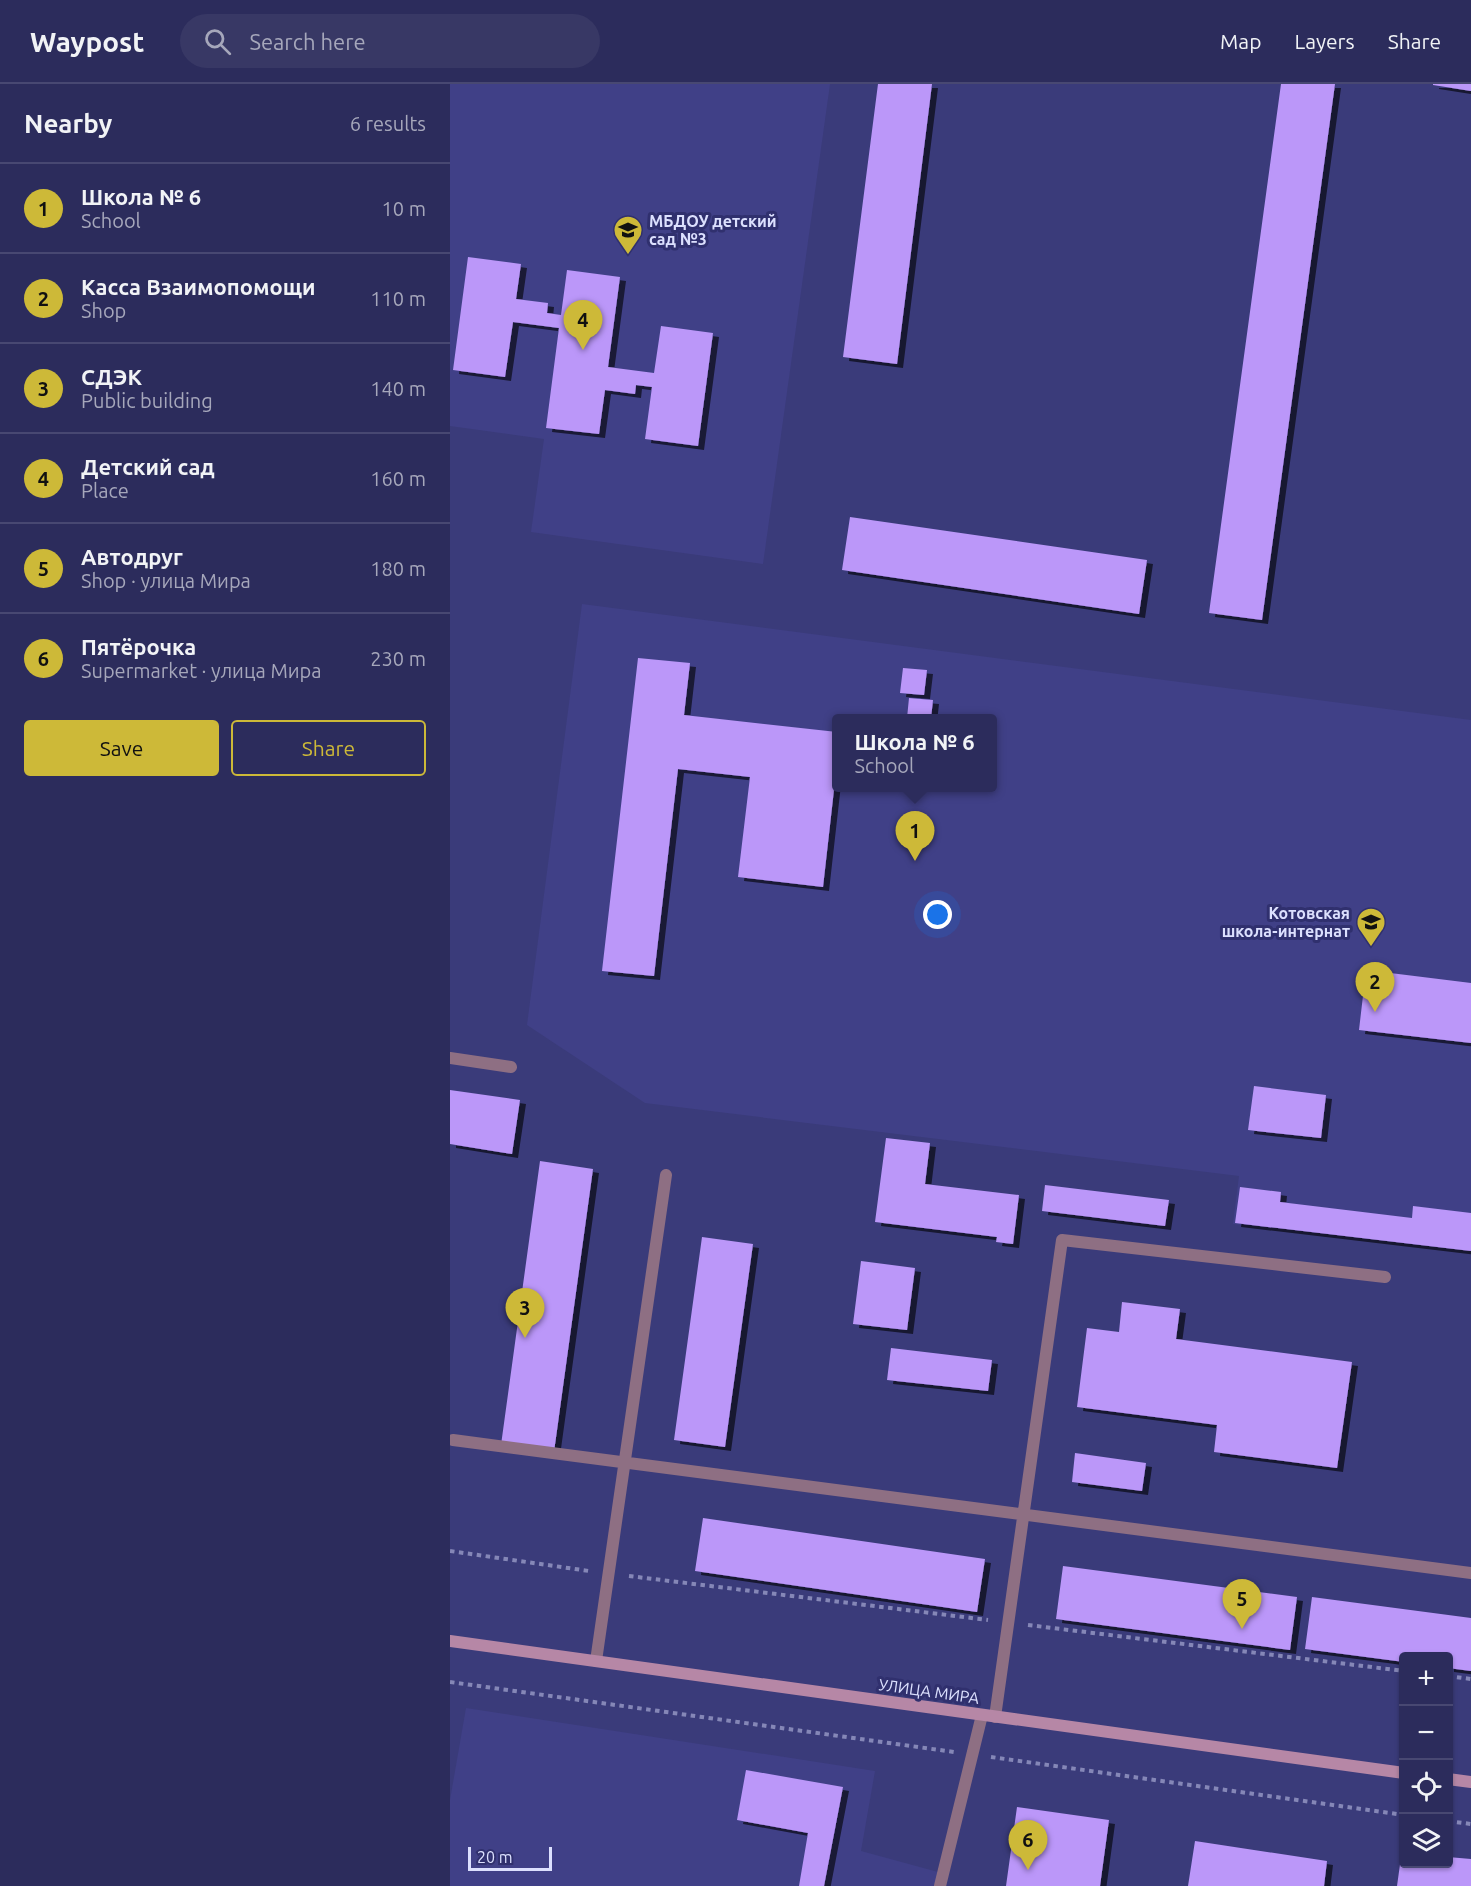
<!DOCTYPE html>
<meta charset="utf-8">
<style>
body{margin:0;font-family:Ubuntu,sans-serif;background:#383865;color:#f1f3f6}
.controls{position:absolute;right:18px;bottom:18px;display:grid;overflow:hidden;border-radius:6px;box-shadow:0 2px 4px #0004}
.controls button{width:54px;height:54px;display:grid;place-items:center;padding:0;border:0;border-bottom:2px solid #484872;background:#2c2c5c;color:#f1f3f6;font:30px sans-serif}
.scale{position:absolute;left:18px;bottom:15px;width:84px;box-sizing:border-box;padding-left:6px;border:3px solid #dce0fe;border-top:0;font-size:16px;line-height:21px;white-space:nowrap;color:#dce0fe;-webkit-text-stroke:4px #30306e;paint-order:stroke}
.you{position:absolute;left:488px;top:831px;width:21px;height:21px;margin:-15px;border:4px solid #fff;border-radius:50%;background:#1a73e8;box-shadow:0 0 0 9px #1a73e833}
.badge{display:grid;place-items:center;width:39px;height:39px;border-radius:50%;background:#cdb938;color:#111;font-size:20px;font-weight:700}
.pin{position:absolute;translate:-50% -50px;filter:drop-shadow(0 2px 3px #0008)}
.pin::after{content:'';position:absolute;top:32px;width:21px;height:18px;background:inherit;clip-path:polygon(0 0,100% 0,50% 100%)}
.popup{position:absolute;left:382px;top:630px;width:165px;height:78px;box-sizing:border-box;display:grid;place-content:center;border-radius:6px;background:#2c2c5c;filter:drop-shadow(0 2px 4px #0005);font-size:20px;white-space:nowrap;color:#a6a7bb}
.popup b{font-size:22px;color:#f1f3f6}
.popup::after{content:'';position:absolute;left:50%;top:100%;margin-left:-12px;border:12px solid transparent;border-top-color:#2c2c5c}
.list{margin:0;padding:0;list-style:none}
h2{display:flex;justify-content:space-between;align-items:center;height:78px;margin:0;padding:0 24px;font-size:26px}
h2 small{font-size:20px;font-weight:400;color:#a6a7bb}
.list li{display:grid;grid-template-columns:39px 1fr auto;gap:18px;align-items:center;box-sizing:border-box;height:90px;padding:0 24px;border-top:2px solid #484872}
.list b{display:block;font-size:22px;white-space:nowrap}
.list p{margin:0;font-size:20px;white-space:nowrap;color:#a6a7bb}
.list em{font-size:20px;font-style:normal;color:#a6a7bb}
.actions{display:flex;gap:12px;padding:18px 24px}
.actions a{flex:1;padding:14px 0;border:2px solid #cdb938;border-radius:6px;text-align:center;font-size:21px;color:#cdb938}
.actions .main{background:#cdb938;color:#111}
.icon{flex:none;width:33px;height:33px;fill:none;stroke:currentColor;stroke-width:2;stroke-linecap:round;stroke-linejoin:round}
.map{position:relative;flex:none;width:1021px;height:1802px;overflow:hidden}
header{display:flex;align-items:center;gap:36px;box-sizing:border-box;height:84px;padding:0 30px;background:#2c2c5c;border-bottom:2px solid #484872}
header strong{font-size:28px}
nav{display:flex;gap:33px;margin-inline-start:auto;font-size:21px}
.search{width:420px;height:54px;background:#383865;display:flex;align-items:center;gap:15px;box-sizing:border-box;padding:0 21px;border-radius:33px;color:#a6a7bb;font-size:22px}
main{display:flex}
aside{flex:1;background:#2c2c5c}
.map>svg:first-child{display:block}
</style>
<header>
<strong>Waypost</strong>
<div class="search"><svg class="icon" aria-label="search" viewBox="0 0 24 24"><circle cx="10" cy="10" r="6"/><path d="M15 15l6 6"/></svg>Search here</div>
<nav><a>Map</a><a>Layers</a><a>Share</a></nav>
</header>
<main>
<aside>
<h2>Nearby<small>6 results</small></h2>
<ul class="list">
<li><span class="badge">1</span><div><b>Школа № 6</b><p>School</p></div><em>10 m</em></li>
<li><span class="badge">2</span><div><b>Касса Взаимопомощи</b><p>Shop</p></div><em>110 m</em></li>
<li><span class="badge">3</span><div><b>СДЭК</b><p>Public building</p></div><em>140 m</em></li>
<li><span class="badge">4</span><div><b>Детский сад</b><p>Place</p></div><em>160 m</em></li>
<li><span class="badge">5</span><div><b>Автодруг</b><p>Shop · улица Мира</p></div><em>180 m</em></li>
<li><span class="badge">6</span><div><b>Пятёрочка</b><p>Supermarket · улица Мира</p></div><em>230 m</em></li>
</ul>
<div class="actions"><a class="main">Save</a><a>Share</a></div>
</aside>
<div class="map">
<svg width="1021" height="1802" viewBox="0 0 1021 1802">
<defs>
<filter id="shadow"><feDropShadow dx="6" dy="4" stdDeviation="0" flood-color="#0009"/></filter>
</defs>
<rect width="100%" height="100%" fill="#3a3b7a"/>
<path fill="#404087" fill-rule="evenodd" d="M0,0H380L313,480L81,448L94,355L0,342Z
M132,520L1021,636V1166L783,1140L789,1092L195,1019L77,941ZM387,634H543V704H387Z
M16,1624L425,1687L411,1767L488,1788L485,1802H0V1716Z"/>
<path fill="#bb97f9" filter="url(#shadow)" d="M428,0H482L447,280L393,273Z
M831,0H885L812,536L759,529Z
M983,0H1021V7L983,1Z
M18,173L71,180L66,215L98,219L97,229L111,231L117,186L170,193L158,283L204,289L211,242L263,249L248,362L195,355L202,303L186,301L185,310L155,306L149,350L96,344L109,244L63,238L55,293L3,286Z
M400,433L697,476L689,530L392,486Z
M188,574L240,579L234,631L387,648V679L373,803L288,793L300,693L228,685L204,892L152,887Z
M453,584L477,586L474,611L450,609Z
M459,614L483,616L481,634H457Z
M916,886L1021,899V959L909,946Z
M804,1002L876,1011L871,1054L798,1046Z
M0,1006L70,1016L62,1070L0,1060Z
M436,1054L480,1059L475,1100L569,1111L563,1160L546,1158L547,1153L425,1138Z
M90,1077L143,1085L104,1368L51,1361Z
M595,1101L719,1116L715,1142L592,1127Z
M790,1103L831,1108L830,1118L962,1134L963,1122L1021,1129V1167L785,1139Z
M252,1153L303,1160L275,1363L224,1356Z
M411,1177L465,1184L457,1246L403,1240Z
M672,1218L730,1225L726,1255L902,1278L887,1384L764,1368L767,1341L627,1323L637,1244L669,1248Z
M441,1264L542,1276L538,1307L437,1296Z
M625,1369L696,1379L692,1407L622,1398Z
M253,1434L535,1475L527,1528L245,1487Z
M613,1482L847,1513L840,1566L606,1535Z
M862,1513L1021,1534V1587L998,1584V1572H954V1578L855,1565Z
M296,1686L393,1703L374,1802H349L358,1749L287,1736Z
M567,1723L659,1736L650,1802H556Z
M745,1757L877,1777L874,1802H738Z
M952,1766L954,1780H998V1773L1021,1775V1802H947Z"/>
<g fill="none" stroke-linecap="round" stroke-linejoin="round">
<path stroke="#8587b7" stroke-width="4" stroke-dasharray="4.5 4.5" stroke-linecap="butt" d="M0,1467L139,1487
M179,1492L538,1536
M578,1541L954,1587
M998,1592L1021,1595
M0,1598L504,1668
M541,1673L954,1731
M998,1737L1021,1740"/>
<path stroke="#8e6f83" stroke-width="12" d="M0,974L61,983
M3,1356L1021,1489
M146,1577L216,1091
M545,1633L612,1156L935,1193
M490,1802L532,1631"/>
<path stroke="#b687a6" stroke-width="12" d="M0,1557L954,1689
M998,1695L1021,1698"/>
</g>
<defs>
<g id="school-pin" transform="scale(1.5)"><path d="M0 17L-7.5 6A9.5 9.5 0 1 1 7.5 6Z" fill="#cdb938" stroke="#30306e"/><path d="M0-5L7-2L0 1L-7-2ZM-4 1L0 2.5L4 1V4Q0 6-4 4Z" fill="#111"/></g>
</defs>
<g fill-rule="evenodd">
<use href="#school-pin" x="178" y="146"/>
<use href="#school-pin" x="921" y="838"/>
</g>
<g text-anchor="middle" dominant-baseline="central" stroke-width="6" stroke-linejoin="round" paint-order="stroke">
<g font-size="16" font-weight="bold" fill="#dce0fe" stroke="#30306e" text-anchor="start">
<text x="199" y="137">МБДОУ детский<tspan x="199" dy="18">сад №3</tspan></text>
<text x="900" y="829" text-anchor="end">Котовская<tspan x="900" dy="18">школа-интернат</tspan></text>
</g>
<g font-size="16" fill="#dce0fe" stroke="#30306e">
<text transform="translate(479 1607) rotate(8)">УЛИЦА МИРА</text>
</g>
</g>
</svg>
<div class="controls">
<button>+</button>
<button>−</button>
<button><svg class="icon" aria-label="locate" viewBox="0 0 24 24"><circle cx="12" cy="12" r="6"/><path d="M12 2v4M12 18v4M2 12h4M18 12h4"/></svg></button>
<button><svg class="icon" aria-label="layers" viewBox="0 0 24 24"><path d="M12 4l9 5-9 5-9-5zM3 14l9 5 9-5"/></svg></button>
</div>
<div class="scale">20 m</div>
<div class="you"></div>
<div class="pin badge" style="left:465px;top:777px">1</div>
<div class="popup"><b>Школа № 6</b>School</div>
<div class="pin badge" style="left:925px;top:928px">2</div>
<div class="pin badge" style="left:75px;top:1254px">3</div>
<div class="pin badge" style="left:133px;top:266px">4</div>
<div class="pin badge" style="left:792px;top:1545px">5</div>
<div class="pin badge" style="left:578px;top:1786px">6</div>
</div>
</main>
